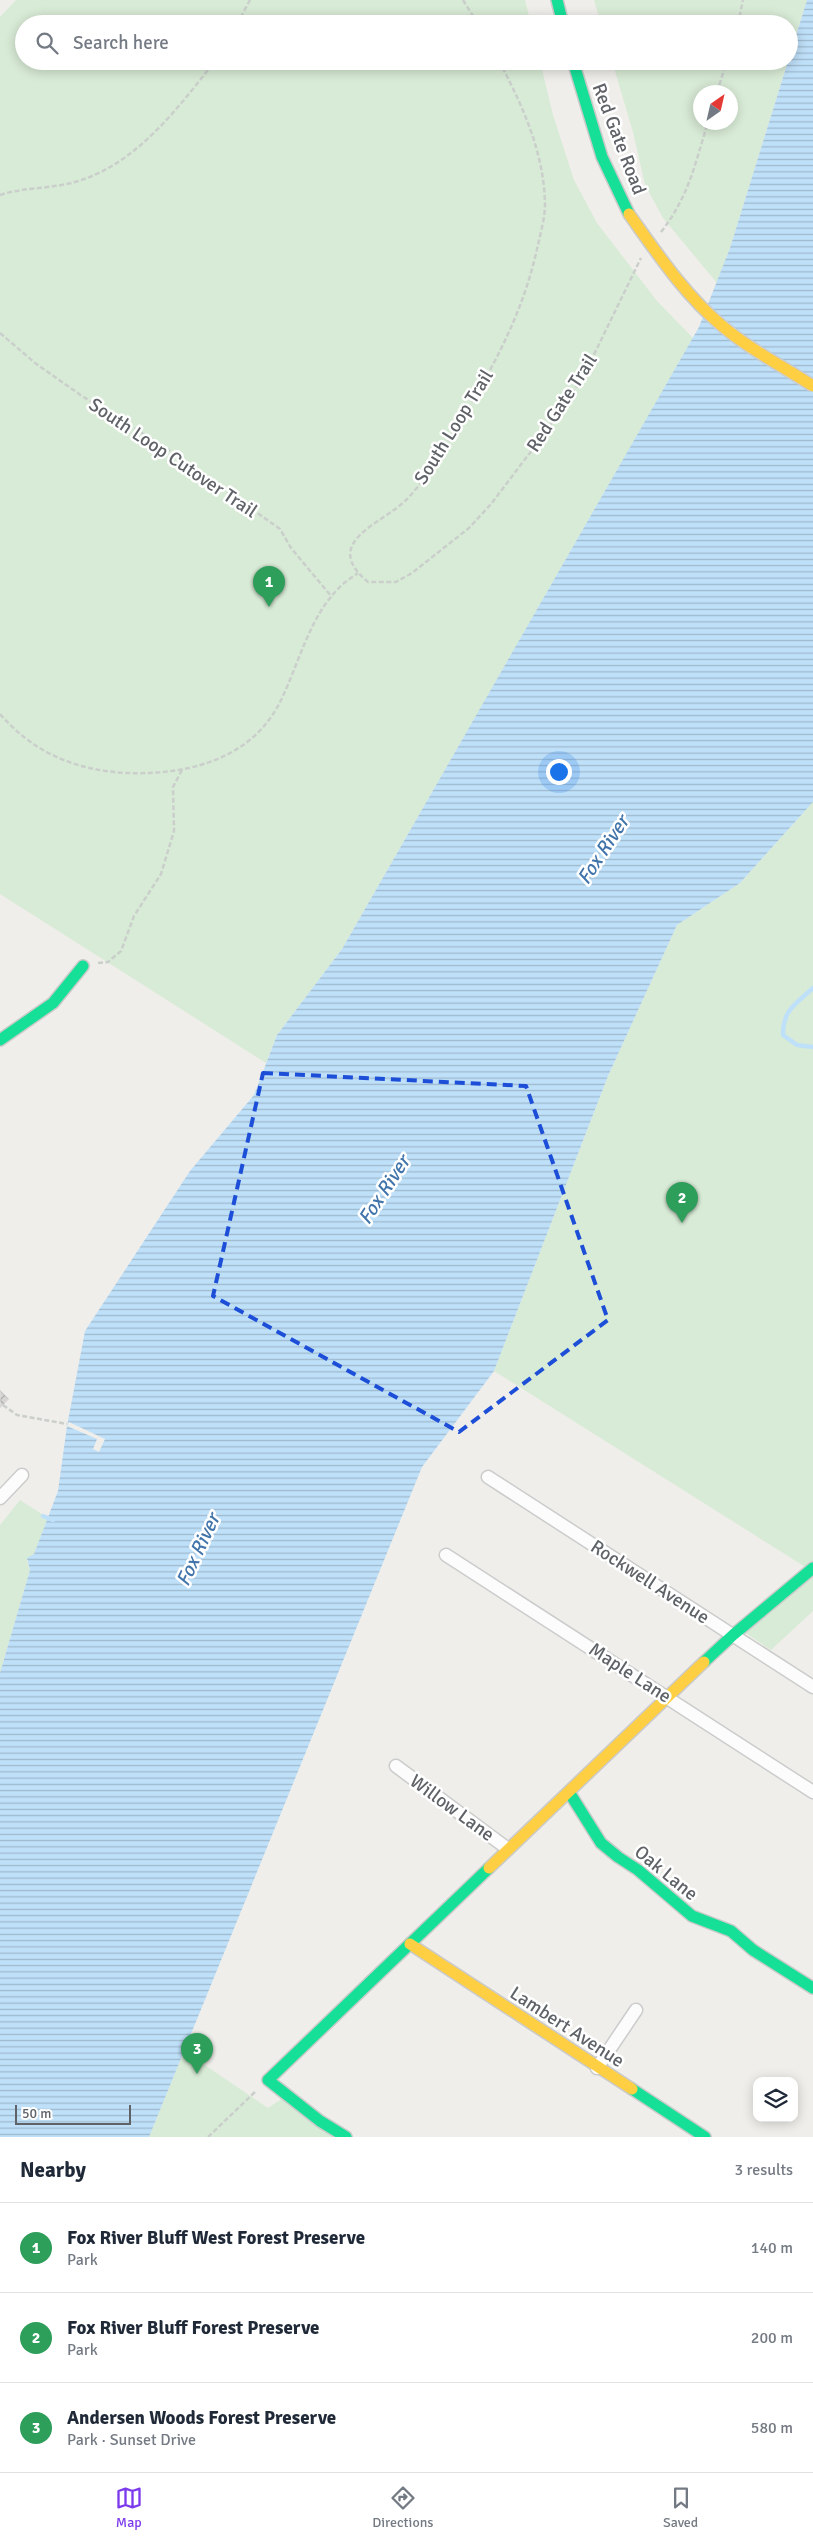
<!DOCTYPE html>
<meta charset="utf-8">
<style>
body{margin:0;font-family:Signika,sans-serif;background:#f6f6f7;color:#1f2937}
.controls{position:absolute;right:15px;bottom:15px;display:grid;overflow:hidden;border-radius:10px;box-shadow:0 2px 12px #0003}
.controls button{width:45px;height:45px;display:grid;place-items:center;padding:0;border:0;border-bottom:1px solid #e0e1e3;background:#fff;color:#1f2937;font:25px sans-serif}
.compass{position:absolute;left:693px;top:85px;width:45px;height:45px;border-radius:50%;background:#fff;box-shadow:0 2px 12px #0003;rotate:34deg}
.scale{position:absolute;left:15px;bottom:12px;width:116px;box-sizing:border-box;padding-left:5px;border:2px solid #5f6368;border-top:0;font-size:14px;line-height:18px;white-space:nowrap;color:#5f6368;-webkit-text-stroke:4px #fff;paint-order:stroke}
.you{position:absolute;left:558px;top:771px;width:18px;height:18px;margin:-12px;border:4px solid #fff;border-radius:50%;background:#1a73e8;box-shadow:0 0 0 8px #1a73e833}
.badge{display:grid;place-items:center;width:32px;height:32px;border-radius:50%;background:#7c3aed;color:#fff;font-size:16px;font-weight:700}
.pin{position:absolute;translate:-50% -41px;filter:drop-shadow(0 1px 2px #0008)}
.pin::after{content:'';position:absolute;top:26px;width:18px;height:15px;background:inherit;clip-path:polygon(0 0,100% 0,50% 100%)}
.list{margin:0;padding:0;list-style:none}
h2{display:flex;justify-content:space-between;align-items:center;height:65px;margin:0;padding:0 20px;font-size:21px}
h2 small{font-size:16px;font-weight:400;color:#747a83}
.list li{display:grid;grid-template-columns:32px 1fr auto;gap:15px;align-items:center;box-sizing:border-box;height:90px;padding:0 20px;border-top:1px solid #e0e1e3}
.list b{display:block;font-size:19px;white-space:nowrap}
.list p{margin:0;font-size:16px;white-space:nowrap;color:#747a83}
.list em{font-size:16px;font-style:normal;color:#747a83}
.icon{flex:none;width:28px;height:28px;fill:none;stroke:currentColor;stroke-width:2;stroke-linecap:round;stroke-linejoin:round}
.map{position:relative;flex:none;width:813px;height:2137px;overflow:hidden}
.search{position:absolute;background:#fff;box-shadow:0 2px 12px #0003;left:15px;right:15px;top:15px;height:55px;display:flex;align-items:center;gap:12px;box-sizing:border-box;padding:0 18px;border-radius:28px;color:#747a83;font-size:19px}
.sheet{height:335px;background:#fff}
nav{display:flex;justify-content:space-around;align-items:center;box-sizing:border-box;height:70px;border-top:1px solid #e0e1e3;background:#fff;font-size:14px;color:#747a83}
nav a{display:grid;justify-items:center;gap:2px}
nav .on{color:#7c3aed}
.map>svg:first-child{display:block}
</style>
<div class="map">
<svg width="813" height="2137" viewBox="0 0 813 2137">
<defs>
<pattern id="water-rules" width="6" height="5" patternUnits="userSpaceOnUse" patternTransform="scale(1.25)"><rect width="6" height="5" fill="#bfe0f9"/><path d="M0 2.5h6" fill="none" stroke="#9eb9cd"/></pattern>
<pattern id="building-cross-hatch" width="8" height="8" patternUnits="userSpaceOnUse" patternTransform="scale(1.25)"><rect width="8" height="8" fill="#d6d5d3"/><path d="M0 0l8 8M0 8l8-8" fill="none" stroke="#b1b0af"/></pattern>
</defs>
<rect width="100%" height="100%" fill="#efeeea"/>
<path fill="#d8ebd6" fill-rule="evenodd" d="M16,0H525L531,24H24V61H540L553,115L574,180L597,223L657,301L693,338L342,949L277,1035L266,1063L0,894V17Z
M594,0H807L789,57V24H601Z
M612,61H788L730,248L717,283L663,218L645,185L633,132ZM700,92H730V122H700Z
M813,802V1611L771,1650L737,1627L807,1568L494,1371L608,1076L677,925L740,883Z
M20,1500L48,1518L34,1554L27,1560L30,1570L0,1673V1525Z
M184,2051L268,2108L283,2098L343,2137H149Z"/>
<path fill="url(#water-rules)" d="M807,0H813V802L740,883L677,925L608,1076L494,1371L422,1467L149,2137H0V1673L30,1570L27,1558L34,1554L58,1491L67,1426L85,1331L190,1171L254,1095L277,1035L342,949L699,327L730,248Z"/>
<path fill="#efeeea" d="M69,1422L105,1439L99,1452L93,1449L97,1439L67,1426Z"/>
<g fill="none" stroke-linecap="round" stroke-linejoin="round">
<path stroke="#bfe0f9" stroke-width="4.5" d="M813,988C796,1004 783,1009 783,1035L797,1045L813,1047
M43,1516L53,1520"/>
</g>
<path fill="url(#building-cross-hatch)" stroke="#deddd9" d="M0,1390L9,1399L0,1408Z"/>
<g fill="none" stroke-linecap="round" stroke-linejoin="round">
<g stroke="#cbcccc" stroke-width="15">
<path id="street" d="M488,1477L813,1687
M0,1498L22,1475
M446,1555L813,1792
M396,1766L508,1849
M597,2068L636,2010"/>
</g>
<g stroke="#cacacb" stroke-width="14">
<path id="fast" d="M557,0L563,24
M573,61L602,157L629,214
M0,1040L53,1003L83,966
M704,1662L733,1635L813,1568
M569,1792L601,1843L618,1857L638,1870L692,1916L731,1931L753,1950L813,1988
M632,2089L705,2137
M346,2137L320,2121L268,2080L489,1868"/>
</g>
<g stroke="#cacacb" stroke-width="14">
<path id="slow" d="M489,1868L704,1662
M410,1944L632,2089"/>
</g>
<path stroke="#cacfcc" stroke-width="2.5" stroke-dasharray="5 2.5" stroke-linecap="butt" d="M463,0L478,24
M237,24L250,0
M738,24L743,0
M499,61C523,106 544,153 545,204C545,219 540,235 537,249C521,321 487,378 449,440C436,461 424,481 408,498C384,524 319,541 368,582H396L412,573L469,528L491,504L545,433L583,377L641,258
M717,92L727,61
M0,195C24,187 51,189 75,182C136,165 178,108 215,61
M661,232C689,196 695,164 708,122
M0,333L35,363L82,396L166,448L280,529L291,548L332,597
M0,714C34,753 75,770 126,773C185,775 249,761 279,704C298,667 308,620 337,590C343,583 351,578 358,573
M98,963L108,962L121,951L134,916L161,874L174,831L173,787L182,770
M3,1405L17,1415L67,1424
M208,2137L256,2091"/>
<use href="#street" stroke="#fdfcfc" stroke-width="12"/>
<use href="#fast" stroke="#16e098" stroke-width="11"/>
<use href="#slow" stroke="#ffcf43" stroke-width="11"/>
<g stroke="#cacacb" stroke-width="14" stroke-linecap="butt">
<path id="slow-bridge" d="M629,214C657,253 684,294 721,325C749,349 782,366 813,386"/>
</g>
<use href="#slow-bridge" stroke="#ffcf43" stroke-width="11"/>
</g>
<path fill="none" stroke="#1d4ed8" stroke-width="4" stroke-dasharray="10 6" stroke-linejoin="round" d="M263,1073L526,1086L608,1320L459,1432L213,1296Z"/>
<g text-anchor="middle" dominant-baseline="central" stroke-width="5" stroke-linejoin="round" paint-order="stroke">
<g font-size="19" fill="#5f6368" stroke="#fff">
<text transform="translate(619 139) rotate(69)">Red Gate Road</text>
<text transform="translate(562 403) rotate(-57)">Red Gate Trail</text>
<text transform="translate(454 427) rotate(-58)">South Loop Trail</text>
<text transform="translate(173 458) rotate(34)">South Loop Cutover Trail</text>
<text transform="translate(650 1582) rotate(33)">Rockwell Avenue</text>
<text transform="translate(630 1673) rotate(33)">Maple Lane</text>
<text transform="translate(452 1808) rotate(36)">Willow Lane</text>
<text transform="translate(666 1873) rotate(39)">Oak Lane</text>
<text transform="translate(567 2027) rotate(33)">Lambert Avenue</text>
</g>
<g font-size="20" font-style="italic" fill="#4174aa" stroke="#fff">
<text transform="translate(603 850) rotate(-57)">Fox River</text>
<text transform="translate(384 1190) rotate(-57)">Fox River</text>
<text transform="translate(198 1550) rotate(-65)">Fox River</text>
</g>
</g>
</svg>
<div class="controls">
<button><svg class="icon" aria-label="layers" viewBox="0 0 24 24"><path d="M12 4l9 5-9 5-9-5zM3 14l9 5 9-5"/></svg></button>
</div>
<svg class="compass" viewBox="-18 -18 36 36"><path d="M0-13l5 13h-10z" fill="#e53935"/><path d="M0 13l5-13h-10z" fill="#747a83"/></svg>
<div class="scale">50 m</div>
<div class="you"></div>
<div class="pin badge" style="left:269px;top:607px;background:#2e9e5b">1</div>
<div class="pin badge" style="left:682px;top:1223px;background:#2e9e5b">2</div>
<div class="pin badge" style="left:197px;top:2074px;background:#2e9e5b">3</div>
<div class="search"><svg class="icon" aria-label="search" viewBox="0 0 24 24"><circle cx="10" cy="10" r="6"/><path d="M15 15l6 6"/></svg>Search here</div>
</div>
<section class="sheet">
<h2>Nearby<small>3 results</small></h2>
<ul class="list">
<li><span class="badge" style="background:#2e9e5b">1</span><div><b>Fox River Bluff West Forest Preserve</b><p>Park</p></div><em>140 m</em></li>
<li><span class="badge" style="background:#2e9e5b">2</span><div><b>Fox River Bluff Forest Preserve</b><p>Park</p></div><em>200 m</em></li>
<li><span class="badge" style="background:#2e9e5b">3</span><div><b>Andersen Woods Forest Preserve</b><p>Park · Sunset Drive</p></div><em>580 m</em></li>
</ul>
</section>
<nav>
<a class="on"><svg class="icon" aria-label="map" viewBox="0 0 24 24"><path d="M3 6l6-2 6 2 6-2v14l-6 2-6-2-6 2zM9 4v14M15 6v14"/></svg>Map</a>
<a><svg class="icon" aria-label="directions" viewBox="0 0 24 24"><path d="M12 3l9 9-9 9-9-9zM9 14v-3h6M13 9l2 2-2 2"/></svg>Directions</a>
<a><svg class="icon" aria-label="saved" viewBox="0 0 24 24"><path d="M7 4h10v16l-5-4-5 4z"/></svg>Saved</a>
</nav>
